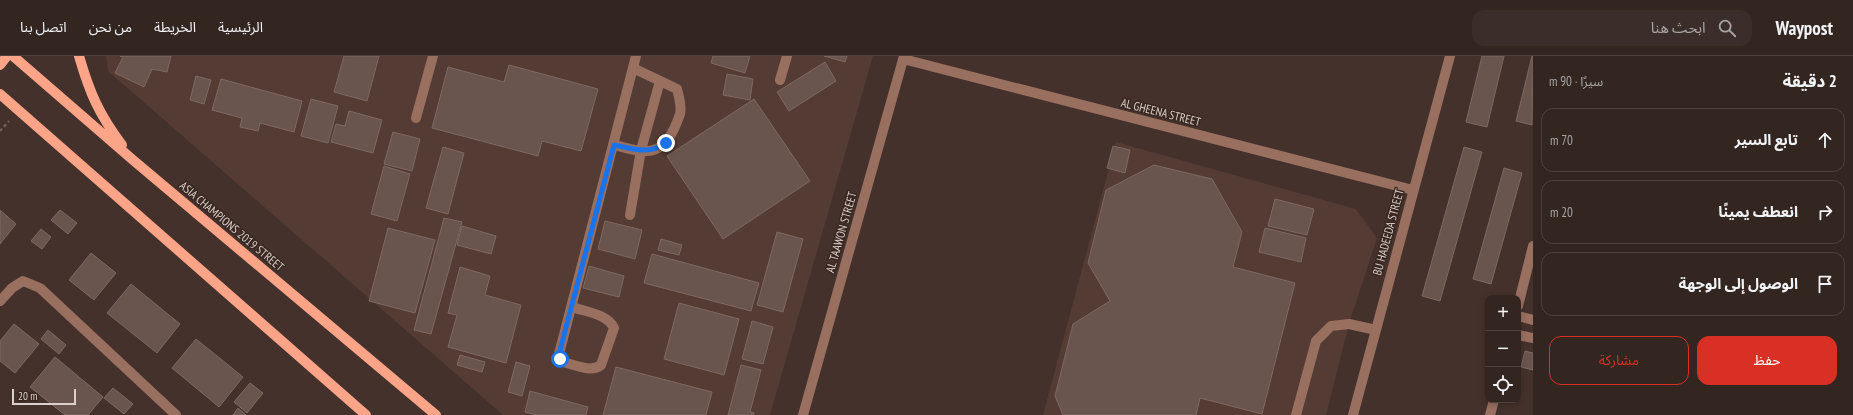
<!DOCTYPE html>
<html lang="ar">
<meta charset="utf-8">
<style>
body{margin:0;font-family:"PT Sans Narrow","Noto Sans Arabic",sans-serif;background:#3b2d29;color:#f1f3f6;direction:rtl}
.controls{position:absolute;right:12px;bottom:12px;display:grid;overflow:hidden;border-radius:8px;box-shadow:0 2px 6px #0003}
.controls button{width:36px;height:36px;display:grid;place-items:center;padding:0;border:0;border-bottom:1px solid #4e423e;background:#332520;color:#f1f3f6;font:20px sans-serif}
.scale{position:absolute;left:12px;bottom:10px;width:64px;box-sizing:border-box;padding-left:4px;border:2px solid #dcd0cc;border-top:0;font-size:11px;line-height:14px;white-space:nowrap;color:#dcd0cc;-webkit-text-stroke:3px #392721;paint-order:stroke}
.stop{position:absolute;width:12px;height:12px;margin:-9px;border:3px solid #1a73e8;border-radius:50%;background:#fff}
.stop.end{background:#1a73e8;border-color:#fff;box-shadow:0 1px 4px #0008}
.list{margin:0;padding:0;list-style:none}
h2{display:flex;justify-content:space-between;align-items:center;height:52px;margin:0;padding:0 16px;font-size:17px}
h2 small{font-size:13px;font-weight:400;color:#a9a5a5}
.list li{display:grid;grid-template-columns:26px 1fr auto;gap:12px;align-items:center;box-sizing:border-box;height:64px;margin:0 8px 8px;padding:0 8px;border:1px solid #4e423e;border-radius:12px}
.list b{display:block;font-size:15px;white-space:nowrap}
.list em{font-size:13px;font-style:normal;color:#a9a5a5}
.actions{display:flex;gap:8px;padding:12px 16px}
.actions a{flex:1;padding:9px 0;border:1px solid #d93025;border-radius:12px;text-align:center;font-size:14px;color:#d93025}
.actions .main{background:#d93025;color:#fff}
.icon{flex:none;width:22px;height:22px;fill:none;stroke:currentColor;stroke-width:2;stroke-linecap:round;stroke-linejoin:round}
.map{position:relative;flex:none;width:1533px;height:359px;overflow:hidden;direction:ltr}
header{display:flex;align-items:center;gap:24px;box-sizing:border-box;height:56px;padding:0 20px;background:#332520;border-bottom:1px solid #4e423e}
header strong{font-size:19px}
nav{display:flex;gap:22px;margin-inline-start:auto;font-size:14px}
.search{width:280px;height:36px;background:#3b2d29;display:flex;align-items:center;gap:10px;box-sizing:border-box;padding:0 14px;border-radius:12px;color:#a9a5a5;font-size:15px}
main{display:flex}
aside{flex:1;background:#332520}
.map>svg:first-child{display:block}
</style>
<header>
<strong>Waypost</strong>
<div class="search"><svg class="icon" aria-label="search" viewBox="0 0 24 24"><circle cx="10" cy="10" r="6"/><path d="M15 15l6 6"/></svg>ابحث هنا</div>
<nav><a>الرئيسية</a><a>الخريطة</a><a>من نحن</a><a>اتصل بنا</a></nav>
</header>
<main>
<aside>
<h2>2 دقيقة<small>سيرًا · 90 m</small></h2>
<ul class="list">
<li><svg class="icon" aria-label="ahead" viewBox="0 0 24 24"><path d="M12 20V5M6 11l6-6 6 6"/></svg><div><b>تابع السير</b></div><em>70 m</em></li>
<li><svg class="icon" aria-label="right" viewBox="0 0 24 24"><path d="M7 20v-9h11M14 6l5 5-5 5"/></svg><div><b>انعطف يمينًا</b></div><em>20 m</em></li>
<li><svg class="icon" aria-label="arrive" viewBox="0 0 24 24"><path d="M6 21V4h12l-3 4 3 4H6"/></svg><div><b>الوصول إلى الوجهة</b></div></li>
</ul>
<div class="actions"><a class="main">حفظ</a><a>مشاركة</a></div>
</aside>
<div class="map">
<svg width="1533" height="359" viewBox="0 0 1533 359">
<rect width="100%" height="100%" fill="#44312b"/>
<path fill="#543b33" d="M106,0H873L770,359H503L108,15Z
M1116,86L1356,153L1377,182L1349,268L1326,359H1043Z"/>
<path fill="#69554e" stroke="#7e6962" d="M120,0H171L167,16L152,13L144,31L115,17L123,1Z
M344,0H379L367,45L334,36Z
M713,0H750L745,17L711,7Z
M824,0H847L845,6Z
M1482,0H1504L1487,71L1466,66Z
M1532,0H1533L1532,69L1516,65Z
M825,6L836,25L789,55L777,36Z
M509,9L598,33L581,95L542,85L538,100L432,72L448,11L504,26Z
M727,18L753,23L750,44L723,39Z
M196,20L211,24L204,48L190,44Z
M221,23L302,45L294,76L260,67L258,75L240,71L242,62L212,54Z
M311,43L338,50L328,87L301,80Z
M754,43L810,125L723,183L667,100Z
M349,55L382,64L373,97L331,86L336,68L345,70Z
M393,76L420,83L412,115L384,108Z
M1113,90L1130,94L1125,117L1107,112Z
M443,91L464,97L448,158L426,152Z
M1464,91L1482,96L1440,245L1422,240Z
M1154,109L1212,123L1242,176L1233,211L1295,227L1262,358L1200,342L1196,359H1063L1055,340L1073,268L1110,245L1088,207L1106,134Z
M384,110L410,118L397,165L371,158Z
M1504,112L1522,117L1491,228L1473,223Z
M1275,143L1314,153L1307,179L1268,170Z
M0,154L16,168L0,188Z
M60,154L77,167L68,178L51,164Z
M444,162L462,166L431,278L414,274Z
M605,165L642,174L635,203L598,193Z
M462,170L496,180L491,198L457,189Z
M388,172L435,184L415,257L369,245Z
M1265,172L1306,182L1301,206L1259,196Z
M41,173L51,181L42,193L31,185Z
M777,176L803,183L783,256L757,249Z
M661,183L682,189L679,199L658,194Z
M91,197L116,217L94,244L69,224Z
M652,198L759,227L751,255L644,227Z
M589,210L624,220L619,241L583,232Z
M460,211L490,220L485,239L521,249L506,307L448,291L457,259L448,257Z
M131,228L180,268L157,297L107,257Z
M679,247L739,263L724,319L664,303Z
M752,265L773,271L763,308L742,303Z
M14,268L39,288L15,317L0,305V285Z
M48,274L66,289L59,298L41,283Z
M196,283L243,321L219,351L172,312Z
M1525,295L1533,297V314L1521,311Z
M460,299L485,306L482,316L457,309Z
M55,301L103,341L88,359H65L30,331Z
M516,306L530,310L522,340L508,336Z
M741,309L761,314L750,356L754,357V359H728Z
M616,311L712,336L706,359H603Z
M250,327L263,337L247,357L234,346Z
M113,332L133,348L124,358L104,342Z
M530,335L588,351L586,359H537L525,356Z
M238,352L246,359H233Z"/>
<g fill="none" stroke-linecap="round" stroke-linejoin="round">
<path stroke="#72615c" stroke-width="2.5" stroke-dasharray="3 3" stroke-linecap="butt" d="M0,75L9,65"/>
<path stroke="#996f60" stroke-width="10" d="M903,3L1413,134
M780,24L787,0
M416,62L433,0
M614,89C624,91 637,96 647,95C666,95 675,73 680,58C682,50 679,41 677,33L633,12
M630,159L641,94L660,25
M0,245L12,232L23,225L40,232L176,359
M1518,250L1533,190
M572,251C586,256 608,258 614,272L601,309C591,317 575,309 563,306L560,303L559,298L636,0
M1518,260L1533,264
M1518,279L1533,282
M803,359L904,0
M1296,359L1316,285L1331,270L1349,268L1376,274
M1353,359L1450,0
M1490,359L1494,344"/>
<path stroke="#fba488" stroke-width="10" d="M13,0L133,104L436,359
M79,0C90,38 99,58 122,89
M0,9L7,0
M0,38L366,359"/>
</g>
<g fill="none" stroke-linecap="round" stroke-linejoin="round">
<path stroke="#1a73e8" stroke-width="5" d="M560,303L559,298L614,89C634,93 649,99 666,87"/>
</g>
<g text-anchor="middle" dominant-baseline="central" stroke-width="3" stroke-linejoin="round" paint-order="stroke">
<g font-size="12" fill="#dcd0cc" stroke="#392721">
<text transform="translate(1161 56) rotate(14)">AL GHEENA STREET</text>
<text transform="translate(232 170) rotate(40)">ASIA CHAMPIONS 2019 STREET</text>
<text transform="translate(841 176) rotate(-74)">AL TAAWON STREET</text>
<text transform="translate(1388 176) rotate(-75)">BU HADEEDA STREET</text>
</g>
</g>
</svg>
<div class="controls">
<button>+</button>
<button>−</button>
<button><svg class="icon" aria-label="locate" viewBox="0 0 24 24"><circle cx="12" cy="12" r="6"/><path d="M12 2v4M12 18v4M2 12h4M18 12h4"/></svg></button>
</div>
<div class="scale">20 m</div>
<div class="stop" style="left:560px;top:303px"></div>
<div class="stop end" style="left:666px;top:87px"></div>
</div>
</main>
